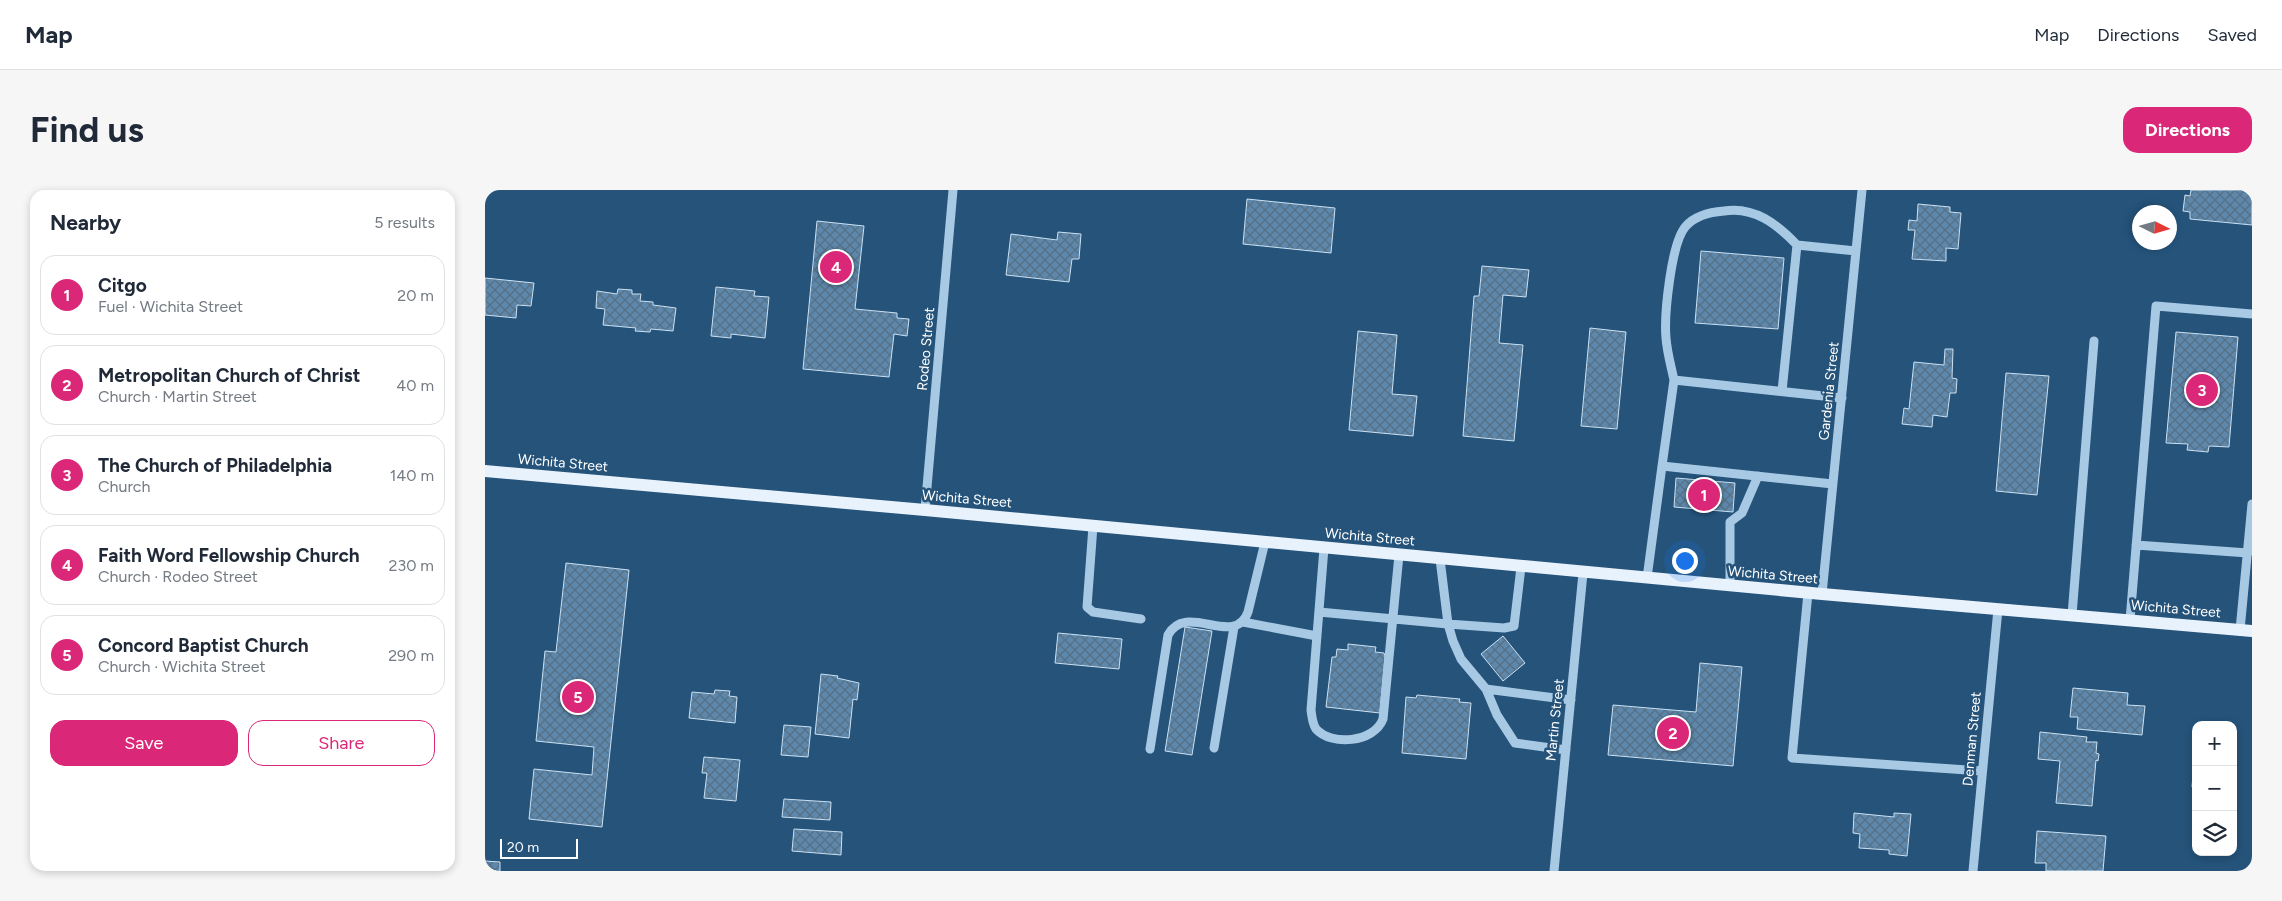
<!DOCTYPE html>
<meta charset="utf-8">
<style>
body{margin:0;font-family:Figtree,sans-serif;background:#f6f6f7;color:#1f2937}
.controls{position:absolute;right:15px;bottom:15px;display:grid;overflow:hidden;border-radius:10px;box-shadow:0 2px 8px #0003}
.controls button{width:45px;height:45px;display:grid;place-items:center;padding:0;border:0;border-bottom:1px solid #e0e1e3;background:#fff;color:#1f2937;font:25px sans-serif}
.compass{position:absolute;left:1647px;top:15px;width:45px;height:45px;border-radius:50%;background:#fff;box-shadow:0 2px 8px #0003;rotate:95deg}
.scale{position:absolute;left:15px;bottom:12px;width:78px;box-sizing:border-box;padding-left:5px;border:2px solid #fff;border-top:0;font-size:14px;line-height:18px;white-space:nowrap;color:#fff;-webkit-text-stroke:4px #25537a;paint-order:stroke}
.you{position:absolute;left:1199px;top:370px;width:18px;height:18px;margin:-12px;border:4px solid #fff;border-radius:50%;background:#1a73e8;box-shadow:0 0 0 8px #1a73e833}
.badge{display:grid;place-items:center;width:32px;height:32px;border-radius:50%;background:#db2777;color:#fff;font-size:16px;font-weight:700}
.pin{position:absolute;translate:-50% -50%;border:2px solid #fff;box-shadow:0 1px 5px #0006}
.list{margin:0;padding:0;list-style:none}
h2{display:flex;justify-content:space-between;align-items:center;height:65px;margin:0;padding:0 20px;font-size:21px}
h2 small{font-size:16px;font-weight:400;color:#747a83}
.list li{display:grid;grid-template-columns:32px 1fr auto;gap:15px;align-items:center;box-sizing:border-box;height:80px;margin:0 10px 10px;padding:0 10px;border:1px solid #e0e1e3;border-radius:15px}
.list b{display:block;font-size:19px;white-space:nowrap}
.list p{margin:0;font-size:16px;white-space:nowrap;color:#747a83}
.list em{font-size:16px;font-style:normal;color:#747a83}
.actions{display:flex;gap:10px;padding:15px 20px}
.actions a{flex:1;padding:11px 0;border:1px solid #db2777;border-radius:15px;text-align:center;font-size:18px;color:#db2777}
.actions .main{background:#db2777;color:#fff}
.icon{flex:none;width:28px;height:28px;fill:none;stroke:currentColor;stroke-width:2;stroke-linecap:round;stroke-linejoin:round}
.map{position:relative;flex:none;width:1767px;height:681px;overflow:hidden;border-radius:15px}
header{display:flex;align-items:center;gap:30px;box-sizing:border-box;height:70px;padding:0 25px;background:#fff;border-bottom:1px solid #e0e1e3}
header strong{font-size:24px}
nav{display:flex;gap:28px;margin-inline-start:auto;font-size:18px}
.intro{display:flex;align-items:center;justify-content:space-between;box-sizing:border-box;height:120px;padding:0 30px}
h1{margin:0;font-size:35px}
.button{padding:12px 22px;border-radius:15px;background:#db2777;color:#fff;font-size:18px;font-weight:700}
main{display:flex;gap:30px;padding:0 30px}
aside{flex:1;background:#fff;border-radius:15px;box-shadow:0 2px 8px #0003}
.map>svg:first-child{display:block}
</style>
<header>
<strong>Map</strong>
<nav><a>Map</a><a>Directions</a><a>Saved</a></nav>
</header>
<div class="intro"><h1>Find us</h1><a class="button">Directions</a></div>
<main>
<aside>
<h2>Nearby<small>5 results</small></h2>
<ul class="list">
<li><span class="badge">1</span><div><b>Citgo</b><p>Fuel · Wichita Street</p></div><em>20 m</em></li>
<li><span class="badge">2</span><div><b>Metropolitan Church of Christ</b><p>Church · Martin Street</p></div><em>40 m</em></li>
<li><span class="badge">3</span><div><b>The Church of Philadelphia</b><p>Church</p></div><em>140 m</em></li>
<li><span class="badge">4</span><div><b>Faith Word Fellowship Church</b><p>Church · Rodeo Street</p></div><em>230 m</em></li>
<li><span class="badge">5</span><div><b>Concord Baptist Church</b><p>Church · Wichita Street</p></div><em>290 m</em></li>
</ul>
<div class="actions"><a class="main">Save</a><a>Share</a></div>
</aside>
<div class="map">
<svg width="1767" height="681" viewBox="0 0 1767 681">
<defs>
<pattern id="building-cross-hatch" width="8" height="8" patternUnits="userSpaceOnUse" patternTransform="scale(1.25)"><rect width="8" height="8" fill="#5d88ac"/><path d="M0 0l8 8M0 8l8-8" fill="none" stroke="#567086"/></pattern>
</defs>
<rect width="100%" height="100%" fill="#25537a"/>
<path fill="url(#building-cross-hatch)" stroke="#cbe1f3" d="M1706,0H1767V35L1705,29V22L1698,21L1700,5L1705,6Z
M762,9L850,18L846,63L758,54Z
M1433,14L1465,17V22L1476,23L1473,59L1461,58V71L1427,69L1430,40H1423L1424,30L1432,31Z
M332,31L379,36L370,119L412,123V128L424,129L422,146L409,144L404,187L318,179Z
M573,42L596,44L594,69H587L584,92L521,85L526,44L572,50Z
M1216,61L1299,68L1293,139L1210,133Z
M997,76L1044,80L1041,107L1018,105L1014,153L1038,155L1029,251L978,246L989,106H994Z
M0,88L49,93L46,116L32,115L31,128L0,125Z
M231,97L270,101L269,106L284,107L280,148L246,144V148L226,146Z
M133,99L147,100V104H156L155,111L168,112V115L191,118L188,141L166,139L165,142L150,141L151,138L118,135L120,119L111,118L112,101L132,104Z
M1105,138L1141,142L1132,239L1096,236Z
M873,141L912,145L907,204L932,206L928,246L864,240Z
M1691,142L1753,147L1744,257L1724,256L1723,262L1702,260L1703,254L1681,253Z
M1460,159H1468L1467,188L1472,189L1471,203H1465L1462,227L1448,225L1447,237L1417,234L1419,218L1424,219L1429,172L1459,175Z
M1521,183L1564,186L1552,305L1511,301Z
M1191,288L1250,293L1248,322L1189,317Z
M81,373L144,380L117,637L44,629L49,579L107,585L109,557L51,551L60,461L71,462Z
M700,437L727,441L707,565L680,561Z
M573,443L637,449L634,479L570,473Z
M1018,446L1040,473L1018,491L996,464Z
M863,454L891,457L890,462L899,463L900,466L895,523L841,517L847,467H851L852,459L863,460Z
M1215,473L1257,477L1248,576L1123,565L1128,515L1211,522Z
M336,484L353,486L352,488L374,493L372,510L368,509L364,548L330,544Z
M1588,498L1643,503L1642,515L1660,516L1657,545L1592,539L1593,527H1585Z
M230,500L245,501L244,506L252,507L250,533L204,528L207,502L229,504Z
M932,505L975,509L974,512L986,513L981,569L917,563L921,507L931,508Z
M299,535L326,537L323,567L296,565Z
M1555,542L1602,547L1601,552H1612L1611,563L1614,564L1613,571L1611,570L1607,616L1571,613L1575,571L1553,569Z
M1710,560H1711V597H1707Z
M219,567L255,570L251,611L219,608L222,583H217Z
M299,609L346,612L345,630L297,627Z
M1369,623L1409,627V623L1426,624L1422,666L1404,664V660L1374,658L1375,644L1368,643Z
M309,639L357,642L356,665L307,661Z
M1552,641L1621,646L1618,681H1561V673H1550Z
M0,671L15,672V681H0Z"/>
<g fill="none" stroke-linecap="round" stroke-linejoin="round">
<path stroke="#a8c9e4" stroke-width="9" d="M1189,190C1186,176 1182,162 1181,148C1179,126 1186,52 1201,36C1210,26 1226,22 1239,21C1269,16 1292,34 1312,55L1371,61
M1297,201L1312,55
M1177,276L1189,190L1357,208
M440,320L468,0
M608,336L602,417L608,422L656,429
M1651,355L1763,363
M839,358L826,520C827,526 827,533 831,539C846,556 889,553 898,529L914,365
M955,369L963,434L968,451L976,469L1001,499L1012,525L1030,553L1081,560
M1162,388L1177,276L1348,294
M1245,396V332L1257,323L1273,286
M1323,403L1307,568L1497,581
M1337,404L1377,0
M834,422L963,434L1019,438L1029,436L1036,377
M1587,425L1609,151
M1645,430L1671,116L1767,124
M758,432L832,446
M1755,440L1767,314
M1001,499L1086,510
M729,558L749,437
M665,559L683,445C702,411 749,459 763,422L780,352
M1069,681L1098,383
M1488,681L1513,419"/>
<path stroke="#e8f2fc" stroke-width="12" d="M0,281L440,320L1337,404L1767,441"/>
</g>
<g text-anchor="middle" dominant-baseline="central" stroke-width="5" stroke-linejoin="round" paint-order="stroke">
<g font-size="14" fill="#fff" stroke="#25537a">
<text transform="translate(441 159) rotate(-85)">Rodeo Street</text>
<text transform="translate(1344 201) rotate(-84)">Gardenia Street</text>
<text transform="translate(78 273) rotate(5)">Wichita Street</text>
<text transform="translate(482 309) rotate(5)">Wichita Street</text>
<text transform="translate(885 347) rotate(5)">Wichita Street</text>
<text transform="translate(1288 385) rotate(5)">Wichita Street</text>
<text transform="translate(1691 419) rotate(5)">Wichita Street</text>
<text transform="translate(1070 530) rotate(-84)">Martin Street</text>
<text transform="translate(1487 549) rotate(-85)">Denman Street</text>
</g>
</g>
</svg>
<div class="controls">
<button>+</button>
<button>−</button>
<button><svg class="icon" aria-label="layers" viewBox="0 0 24 24"><path d="M12 4l9 5-9 5-9-5zM3 14l9 5 9-5"/></svg></button>
</div>
<svg class="compass" viewBox="-18 -18 36 36"><path d="M0-13l5 13h-10z" fill="#e53935"/><path d="M0 13l5-13h-10z" fill="#747a83"/></svg>
<div class="scale">20 m</div>
<div class="you"></div>
<div class="pin badge" style="left:1219px;top:305px">1</div>
<div class="pin badge" style="left:1188px;top:543px">2</div>
<div class="pin badge" style="left:1717px;top:200px">3</div>
<div class="pin badge" style="left:351px;top:77px">4</div>
<div class="pin badge" style="left:93px;top:507px">5</div>
</div>
</main>
